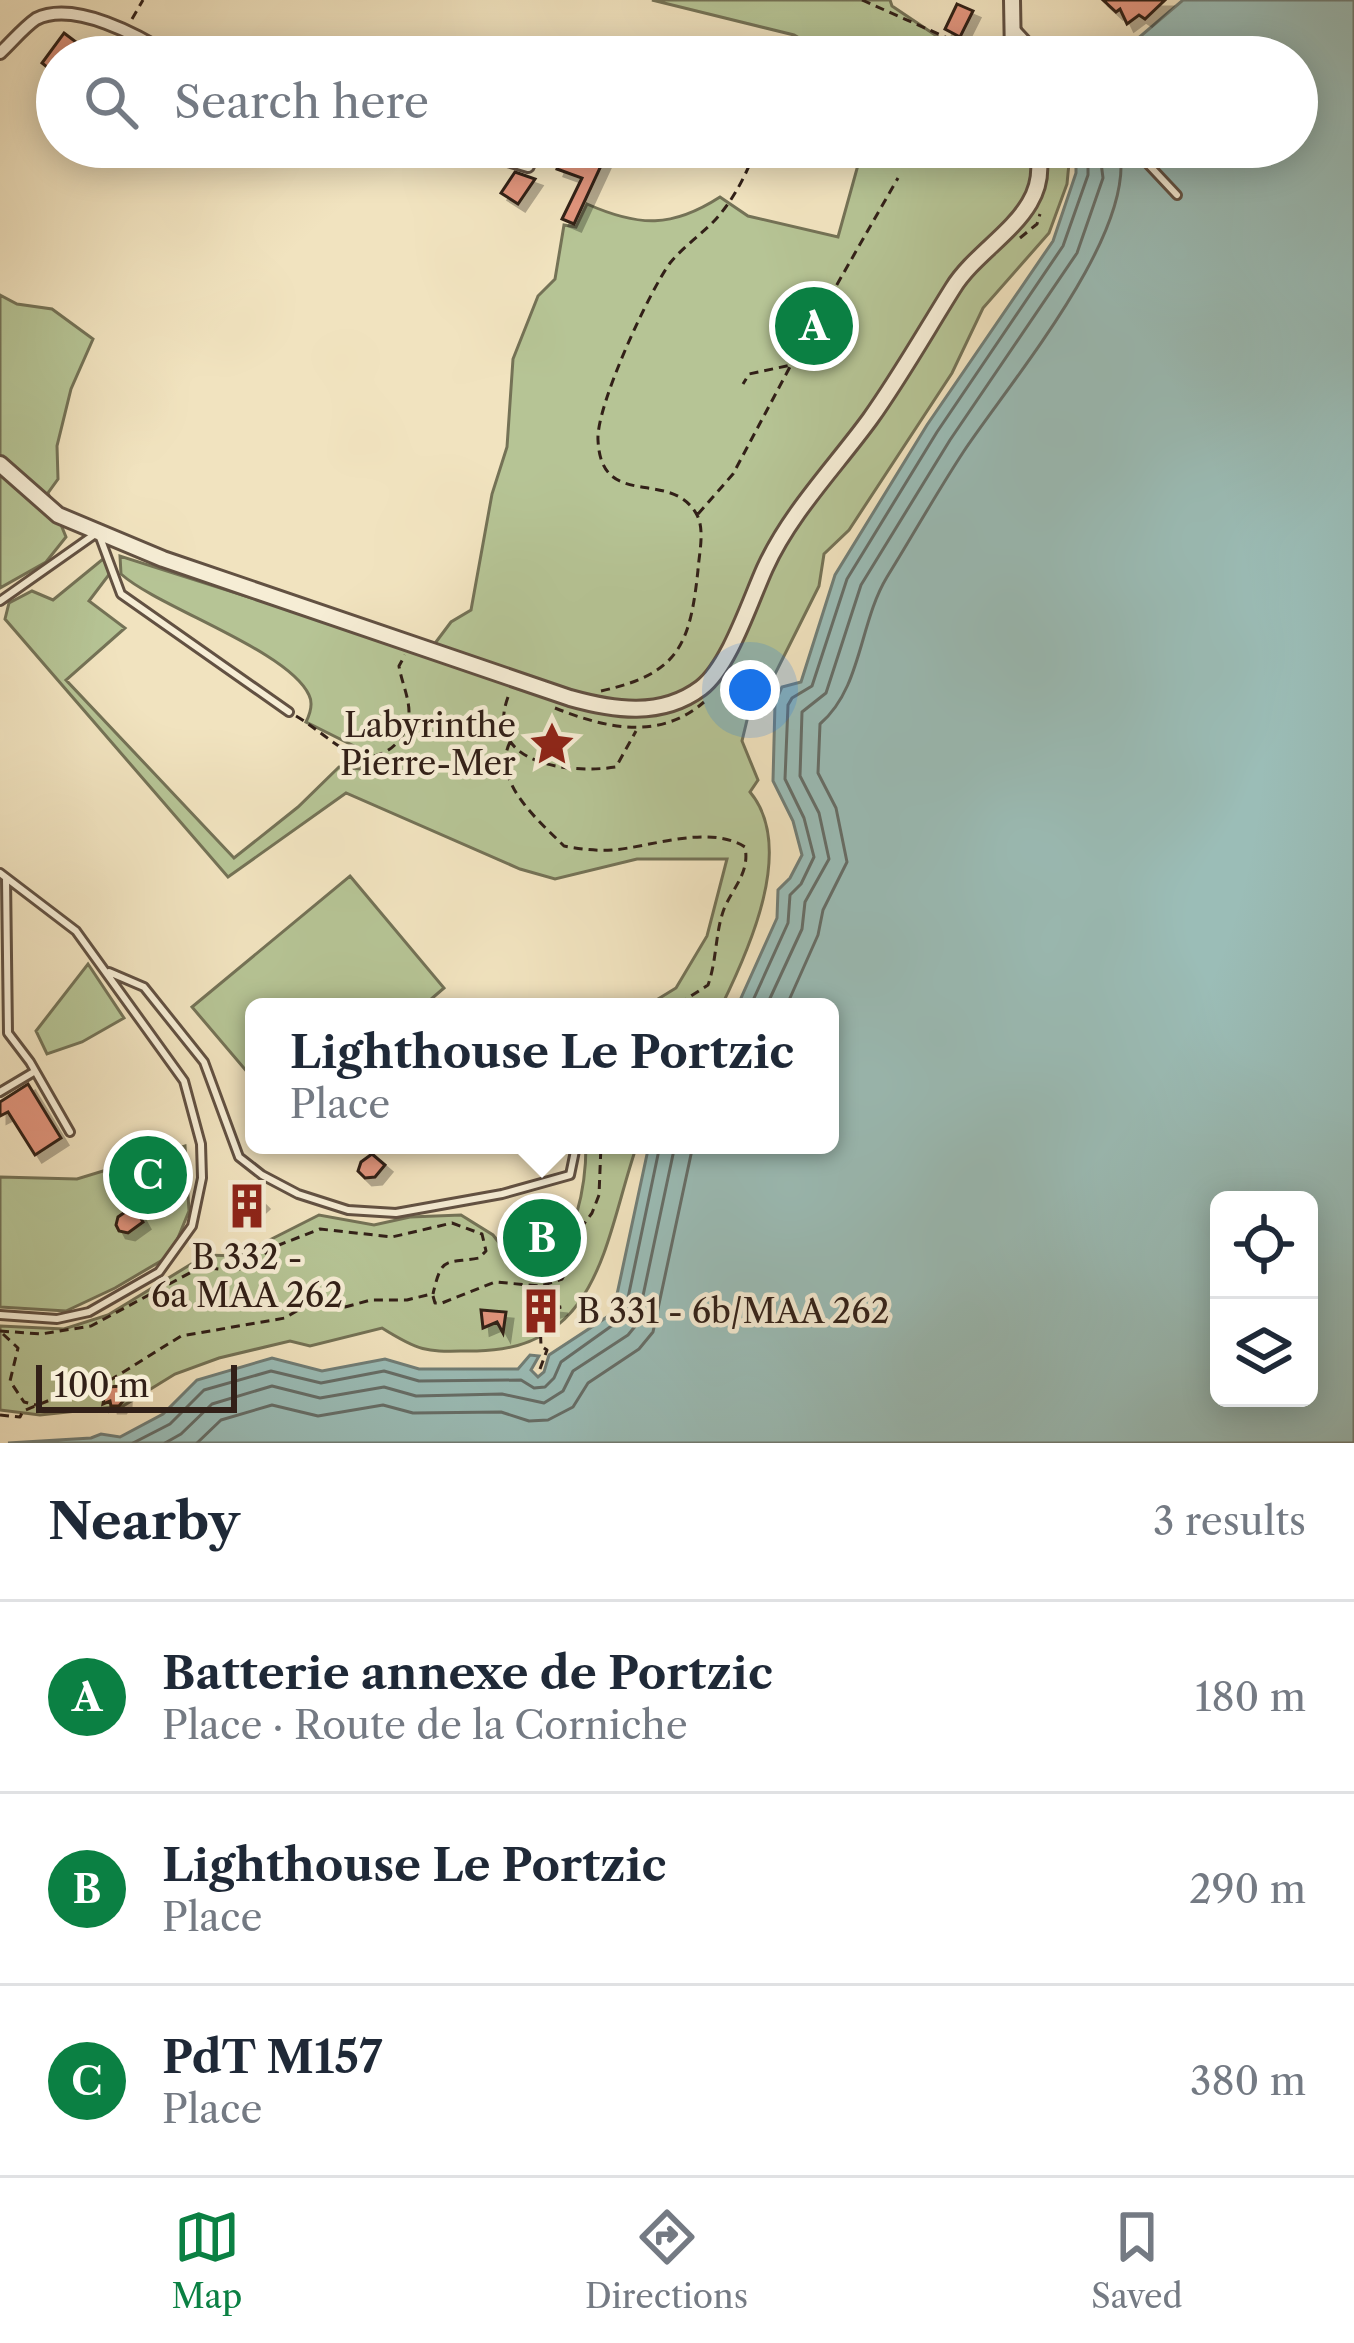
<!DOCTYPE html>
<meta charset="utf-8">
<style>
body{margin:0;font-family:"Libre Caslon Text",serif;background:#f6f6f7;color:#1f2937}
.controls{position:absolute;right:36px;bottom:36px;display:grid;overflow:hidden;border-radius:18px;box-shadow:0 6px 30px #0003}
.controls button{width:108px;height:108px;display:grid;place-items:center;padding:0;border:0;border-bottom:3px solid #e0e1e3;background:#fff;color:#1f2937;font:60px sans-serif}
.scale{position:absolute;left:36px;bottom:30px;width:201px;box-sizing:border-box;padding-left:12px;border:6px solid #322018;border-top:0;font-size:33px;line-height:42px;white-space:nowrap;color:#322018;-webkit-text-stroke:9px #f6edd5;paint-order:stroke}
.you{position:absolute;left:750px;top:690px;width:42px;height:42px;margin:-30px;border:9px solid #fff;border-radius:50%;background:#1a73e8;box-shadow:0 0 0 18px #1a73e833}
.badge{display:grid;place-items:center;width:78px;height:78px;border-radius:50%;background:#0b8043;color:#fff;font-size:39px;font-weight:700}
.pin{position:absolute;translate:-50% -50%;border:6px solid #fff;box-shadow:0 3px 12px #0006}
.popup{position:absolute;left:245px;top:998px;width:594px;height:156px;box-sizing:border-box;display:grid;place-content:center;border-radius:18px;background:#fff;filter:drop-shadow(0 3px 9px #0005);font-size:39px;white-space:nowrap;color:#747a83}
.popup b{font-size:45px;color:#1f2937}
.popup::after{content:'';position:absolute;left:50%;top:100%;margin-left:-24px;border:24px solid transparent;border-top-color:#fff}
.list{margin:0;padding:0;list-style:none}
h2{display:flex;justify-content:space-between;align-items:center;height:156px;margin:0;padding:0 48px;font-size:51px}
h2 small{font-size:39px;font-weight:400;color:#747a83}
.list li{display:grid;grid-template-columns:78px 1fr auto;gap:36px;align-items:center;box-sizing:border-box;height:192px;padding:0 48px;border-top:3px solid #e0e1e3}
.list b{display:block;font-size:45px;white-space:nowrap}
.list p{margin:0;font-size:39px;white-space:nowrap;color:#747a83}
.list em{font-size:39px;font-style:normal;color:#747a83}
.icon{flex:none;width:66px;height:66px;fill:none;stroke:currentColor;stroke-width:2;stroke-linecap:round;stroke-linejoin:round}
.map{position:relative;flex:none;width:1354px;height:1443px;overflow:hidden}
.search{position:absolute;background:#fff;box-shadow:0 6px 30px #0003;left:36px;right:36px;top:36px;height:132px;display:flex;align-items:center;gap:30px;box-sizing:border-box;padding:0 42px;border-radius:66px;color:#747a83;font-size:45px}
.sheet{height:732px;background:#fff}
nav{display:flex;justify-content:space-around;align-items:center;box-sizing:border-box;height:168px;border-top:3px solid #e0e1e3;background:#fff;font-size:33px;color:#747a83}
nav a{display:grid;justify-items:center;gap:6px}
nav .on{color:#0b8043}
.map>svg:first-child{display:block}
</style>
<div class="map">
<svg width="1354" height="1443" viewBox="0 0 1354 1443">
<defs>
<filter id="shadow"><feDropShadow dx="7" dy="7" stdDeviation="0" flood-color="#0004"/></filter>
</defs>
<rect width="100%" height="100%" fill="#f1e3bf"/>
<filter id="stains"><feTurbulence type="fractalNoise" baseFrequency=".00167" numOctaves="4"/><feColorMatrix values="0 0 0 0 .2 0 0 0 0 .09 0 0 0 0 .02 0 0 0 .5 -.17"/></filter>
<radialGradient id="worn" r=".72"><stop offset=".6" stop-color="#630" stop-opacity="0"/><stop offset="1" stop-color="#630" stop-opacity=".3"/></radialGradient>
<path fill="#b6c495" stroke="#747256" stroke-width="3" d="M652,0H890L892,6L968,57H831L794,35Z
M863,147H1045L1069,163L1067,184L1049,233L983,308L952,373L849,530L824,554L819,586L769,686L754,691L742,741L758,780L750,792C796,847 749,950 721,1007H645L676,988L707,936L727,859H637L555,879L520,869L346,793L228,877L5,619L9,603L32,591L53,600L103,559L111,572L89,601L125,628L66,680L234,858L298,807L339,767L362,769L356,747L306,722C310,714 313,703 309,695C288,650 159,608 121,574L120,556L427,654L451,622L471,610L492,494L507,447L513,359L538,296L555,279L564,225L576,227L587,204C639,227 672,228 720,197L748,216L838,237Z
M0,295L17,304L52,309L93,339L71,389L57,446L58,479L48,493L66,537L46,562L0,588Z
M350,876L444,988L422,1007H254V1080L192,1007Z
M88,964L124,1018L82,1042L47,1054L36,1031Z
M586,1145H637C605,1237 601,1349 477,1351C428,1351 425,1355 382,1328L310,1346L290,1341L219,1358L175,1374L123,1406L40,1415L0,1410V1326L64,1329L108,1315L206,1255L238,1256L319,1215L374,1225L410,1217L461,1215L493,1235L518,1267L545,1274C575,1240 586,1189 586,1145Z
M185,1146L189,1211L171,1255L115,1288L66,1311L0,1307V1177L77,1179Z"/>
<path fill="#9bbdb7" stroke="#717e77" stroke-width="3" fill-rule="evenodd" d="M1183,0H1354V1443H8L91,1438L101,1434L120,1437L163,1414L197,1380L272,1358L322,1371L385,1359L419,1369H518L530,1355L539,1356L531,1370L538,1377L544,1372L549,1355L613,1313L649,1145H830V1007H737L777,918L778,890L790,878L802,855L793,821L773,781L775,703L782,687L801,682L835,575L927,425L1053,241L1076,173V161L1065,147H1297V57H1116ZM1219,1200H1309V1398H1219Z"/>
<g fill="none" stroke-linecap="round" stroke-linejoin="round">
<path stroke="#666e68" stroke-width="3" d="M750,1007L788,923L790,895L801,884L814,857L804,818L785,779L788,705L792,698L812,686L847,579L937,432L1063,246L1088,175V159L1081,147
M766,1007L802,929L805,902L829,859L819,813L800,776L802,712L826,693L861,585L950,440L1077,253L1103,178L1099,147
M786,1007L818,935L823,910L847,862L836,808L818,773L820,724C862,688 859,623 887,577C913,535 937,492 964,451C1010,382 1139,231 1119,147
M133,1443L170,1424L204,1390L271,1371L321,1383L384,1371L419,1381L521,1380L534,1388L545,1387L554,1378L561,1362L624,1317L660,1145
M165,1443L181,1434L212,1404L272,1386L320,1398L384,1387L416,1396L502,1394L544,1403L563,1391L573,1371L628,1335L637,1324L675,1145
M197,1443L221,1420L272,1405L318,1416L383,1405L413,1413L501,1412L529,1421L548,1420L573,1407L588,1383L639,1349L653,1332L693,1145"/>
</g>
<path fill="#e2957d" stroke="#322018" stroke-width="3" filter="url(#shadow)" d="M1103,0H1165L1145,19L1139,15L1127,24L1120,9L1116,12Z
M957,4L973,11L960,37L945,29Z
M64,33L76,42L64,57H57L52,71L42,63Z
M595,150L606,155L574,224L562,219L582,178L557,169L564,151L591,160Z
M515,172L535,179L518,204L501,193Z
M28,1084L61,1138L35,1155L8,1112L0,1116V1102Z
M155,1143L159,1156L157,1187L143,1189L132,1163L134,1146Z
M372,1154L385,1165L375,1177L365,1178L358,1171L361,1162Z
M249,1189L262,1202L249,1214L241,1215L235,1210L236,1201Z
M134,1206L143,1222L128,1233L119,1231L116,1225L118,1217Z
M542,1212L553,1230L546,1245L529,1244L518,1227Z
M527,1304L551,1306L561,1307L551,1311V1323L544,1317L529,1320L532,1308Z
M481,1310L506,1312L503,1333L497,1322L483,1328Z
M125,1386L124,1400L119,1406H111L110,1401L103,1404L106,1387Z"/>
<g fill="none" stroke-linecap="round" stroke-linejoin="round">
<g stroke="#625142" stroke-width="12">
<path id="service" d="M1016,29L1042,57
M1132,147L1177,195
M0,601L98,532L121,594L289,712
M0,873L76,931L184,1081L201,1144L202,1178L192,1226L159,1272L89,1312L57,1319L0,1315
M6,878L8,1033L30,1062L70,1132
M109,972L144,987L204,1062L239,1157L262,1175L298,1194L348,1210L396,1213L502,1194L570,1175L576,1146
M0,1092L32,1073"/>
</g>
<g stroke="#625142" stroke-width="16">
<path id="minor" d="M0,53C11,43 23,28 36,19C74,0 140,36 172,57
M463,147L528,166"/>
</g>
<g stroke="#625142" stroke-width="20">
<path id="tertiary" d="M1012,0L1013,57
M0,464L58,515L163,559L570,698C613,710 661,718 701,688C729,667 750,601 765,568C790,513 835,467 870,419C900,377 926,331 953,288C982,241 1056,213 1036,147"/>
</g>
<path stroke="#322018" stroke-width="3" stroke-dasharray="9 6" stroke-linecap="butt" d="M862,0L961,44L975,57
M132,19L143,0
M1020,238L1037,224L1040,214
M792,363L898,178
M698,514L733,474L791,365L749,374L743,384
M601,691C678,674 690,646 698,570C699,554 705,530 697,515C671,467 601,512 598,440C596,406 649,292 670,263C683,247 702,234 716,219C734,199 748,172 756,147
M508,697C483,765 570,774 616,767L636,731
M555,708C605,728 659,741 704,702
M296,716C315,727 331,743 351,753C379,766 409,742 409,712C409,697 401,680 399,666L405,655
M510,742C491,781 539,821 564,846C580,849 596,851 612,850C652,847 708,824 745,847C750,873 733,887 724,909C715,933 717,960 708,985L674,1007
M433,1296L435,1303H442L495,1282L541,1286L562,1279L571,1261V1241L592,1213L599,1195L601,1145
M0,1331L41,1334L91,1326L201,1267L236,1271L279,1245L320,1229L392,1237L452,1223L482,1234L486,1251L479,1258C445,1264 442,1255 433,1294
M3,1334L18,1348L10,1381L24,1402L36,1405
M540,1369L547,1350L541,1346L540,1320
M0,1415L20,1417L23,1411L77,1389H96L181,1336L285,1318L313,1301L345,1307L371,1300H407L431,1294"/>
<use href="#service" stroke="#f6edd5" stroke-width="6"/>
<use href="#minor" stroke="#f6edd5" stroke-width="10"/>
<use href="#tertiary" stroke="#f6edd5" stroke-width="14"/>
</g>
<defs>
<g id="sight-bare" transform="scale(3.6)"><path d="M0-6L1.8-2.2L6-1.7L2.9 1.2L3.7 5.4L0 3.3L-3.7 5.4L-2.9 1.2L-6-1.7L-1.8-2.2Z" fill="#8f2418" stroke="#f6edd5" stroke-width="2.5" paint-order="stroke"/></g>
<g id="building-bare" transform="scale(3.6)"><path d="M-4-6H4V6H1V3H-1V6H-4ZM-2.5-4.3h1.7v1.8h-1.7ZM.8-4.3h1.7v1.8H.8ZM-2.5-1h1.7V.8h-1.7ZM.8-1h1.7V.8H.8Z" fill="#8f2418" stroke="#f6edd5" stroke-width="2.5" paint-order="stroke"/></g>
</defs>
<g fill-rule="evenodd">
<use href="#sight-bare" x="552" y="744"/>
<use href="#building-bare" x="247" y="1206"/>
<use href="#building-bare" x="541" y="1311"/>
</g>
<g text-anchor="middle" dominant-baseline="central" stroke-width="9" stroke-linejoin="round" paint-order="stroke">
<g font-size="33" fill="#322018" stroke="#f6edd5" text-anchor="end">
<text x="516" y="725">Labyrinthe<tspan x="516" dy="38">Pierre-Mer</tspan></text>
<text x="247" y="1257" text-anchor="middle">B 332 -<tspan x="247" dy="38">6a MAA 262</tspan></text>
<text x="577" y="1311" text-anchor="start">B 331 - 6b/MAA 262</text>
</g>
</g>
<rect width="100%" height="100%" filter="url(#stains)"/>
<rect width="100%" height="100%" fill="url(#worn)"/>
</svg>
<div class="controls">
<button><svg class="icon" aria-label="locate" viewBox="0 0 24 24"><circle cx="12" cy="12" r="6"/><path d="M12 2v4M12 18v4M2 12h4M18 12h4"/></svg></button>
<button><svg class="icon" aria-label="layers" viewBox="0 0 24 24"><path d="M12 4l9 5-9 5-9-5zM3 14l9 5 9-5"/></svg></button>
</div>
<div class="scale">100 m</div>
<div class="you"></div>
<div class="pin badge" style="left:814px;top:326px">A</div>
<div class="pin badge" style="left:542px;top:1238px">B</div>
<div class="popup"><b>Lighthouse Le Portzic</b>Place</div>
<div class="pin badge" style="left:148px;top:1175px">C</div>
<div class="search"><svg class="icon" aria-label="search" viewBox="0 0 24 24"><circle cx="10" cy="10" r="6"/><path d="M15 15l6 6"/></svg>Search here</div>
</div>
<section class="sheet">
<h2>Nearby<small>3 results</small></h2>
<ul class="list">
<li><span class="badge">A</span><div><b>Batterie annexe de Portzic</b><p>Place · Route de la Corniche</p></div><em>180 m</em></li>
<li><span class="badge">B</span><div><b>Lighthouse Le Portzic</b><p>Place</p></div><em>290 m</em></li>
<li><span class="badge">C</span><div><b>PdT M157</b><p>Place</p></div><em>380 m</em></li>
</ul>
</section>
<nav>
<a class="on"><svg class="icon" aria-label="map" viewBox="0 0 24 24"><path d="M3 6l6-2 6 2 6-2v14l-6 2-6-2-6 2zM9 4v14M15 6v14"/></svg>Map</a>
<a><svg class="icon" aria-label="directions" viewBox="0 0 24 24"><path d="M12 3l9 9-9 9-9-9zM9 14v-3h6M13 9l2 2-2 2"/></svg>Directions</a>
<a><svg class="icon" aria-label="saved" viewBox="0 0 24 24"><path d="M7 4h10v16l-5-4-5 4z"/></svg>Saved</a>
</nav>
